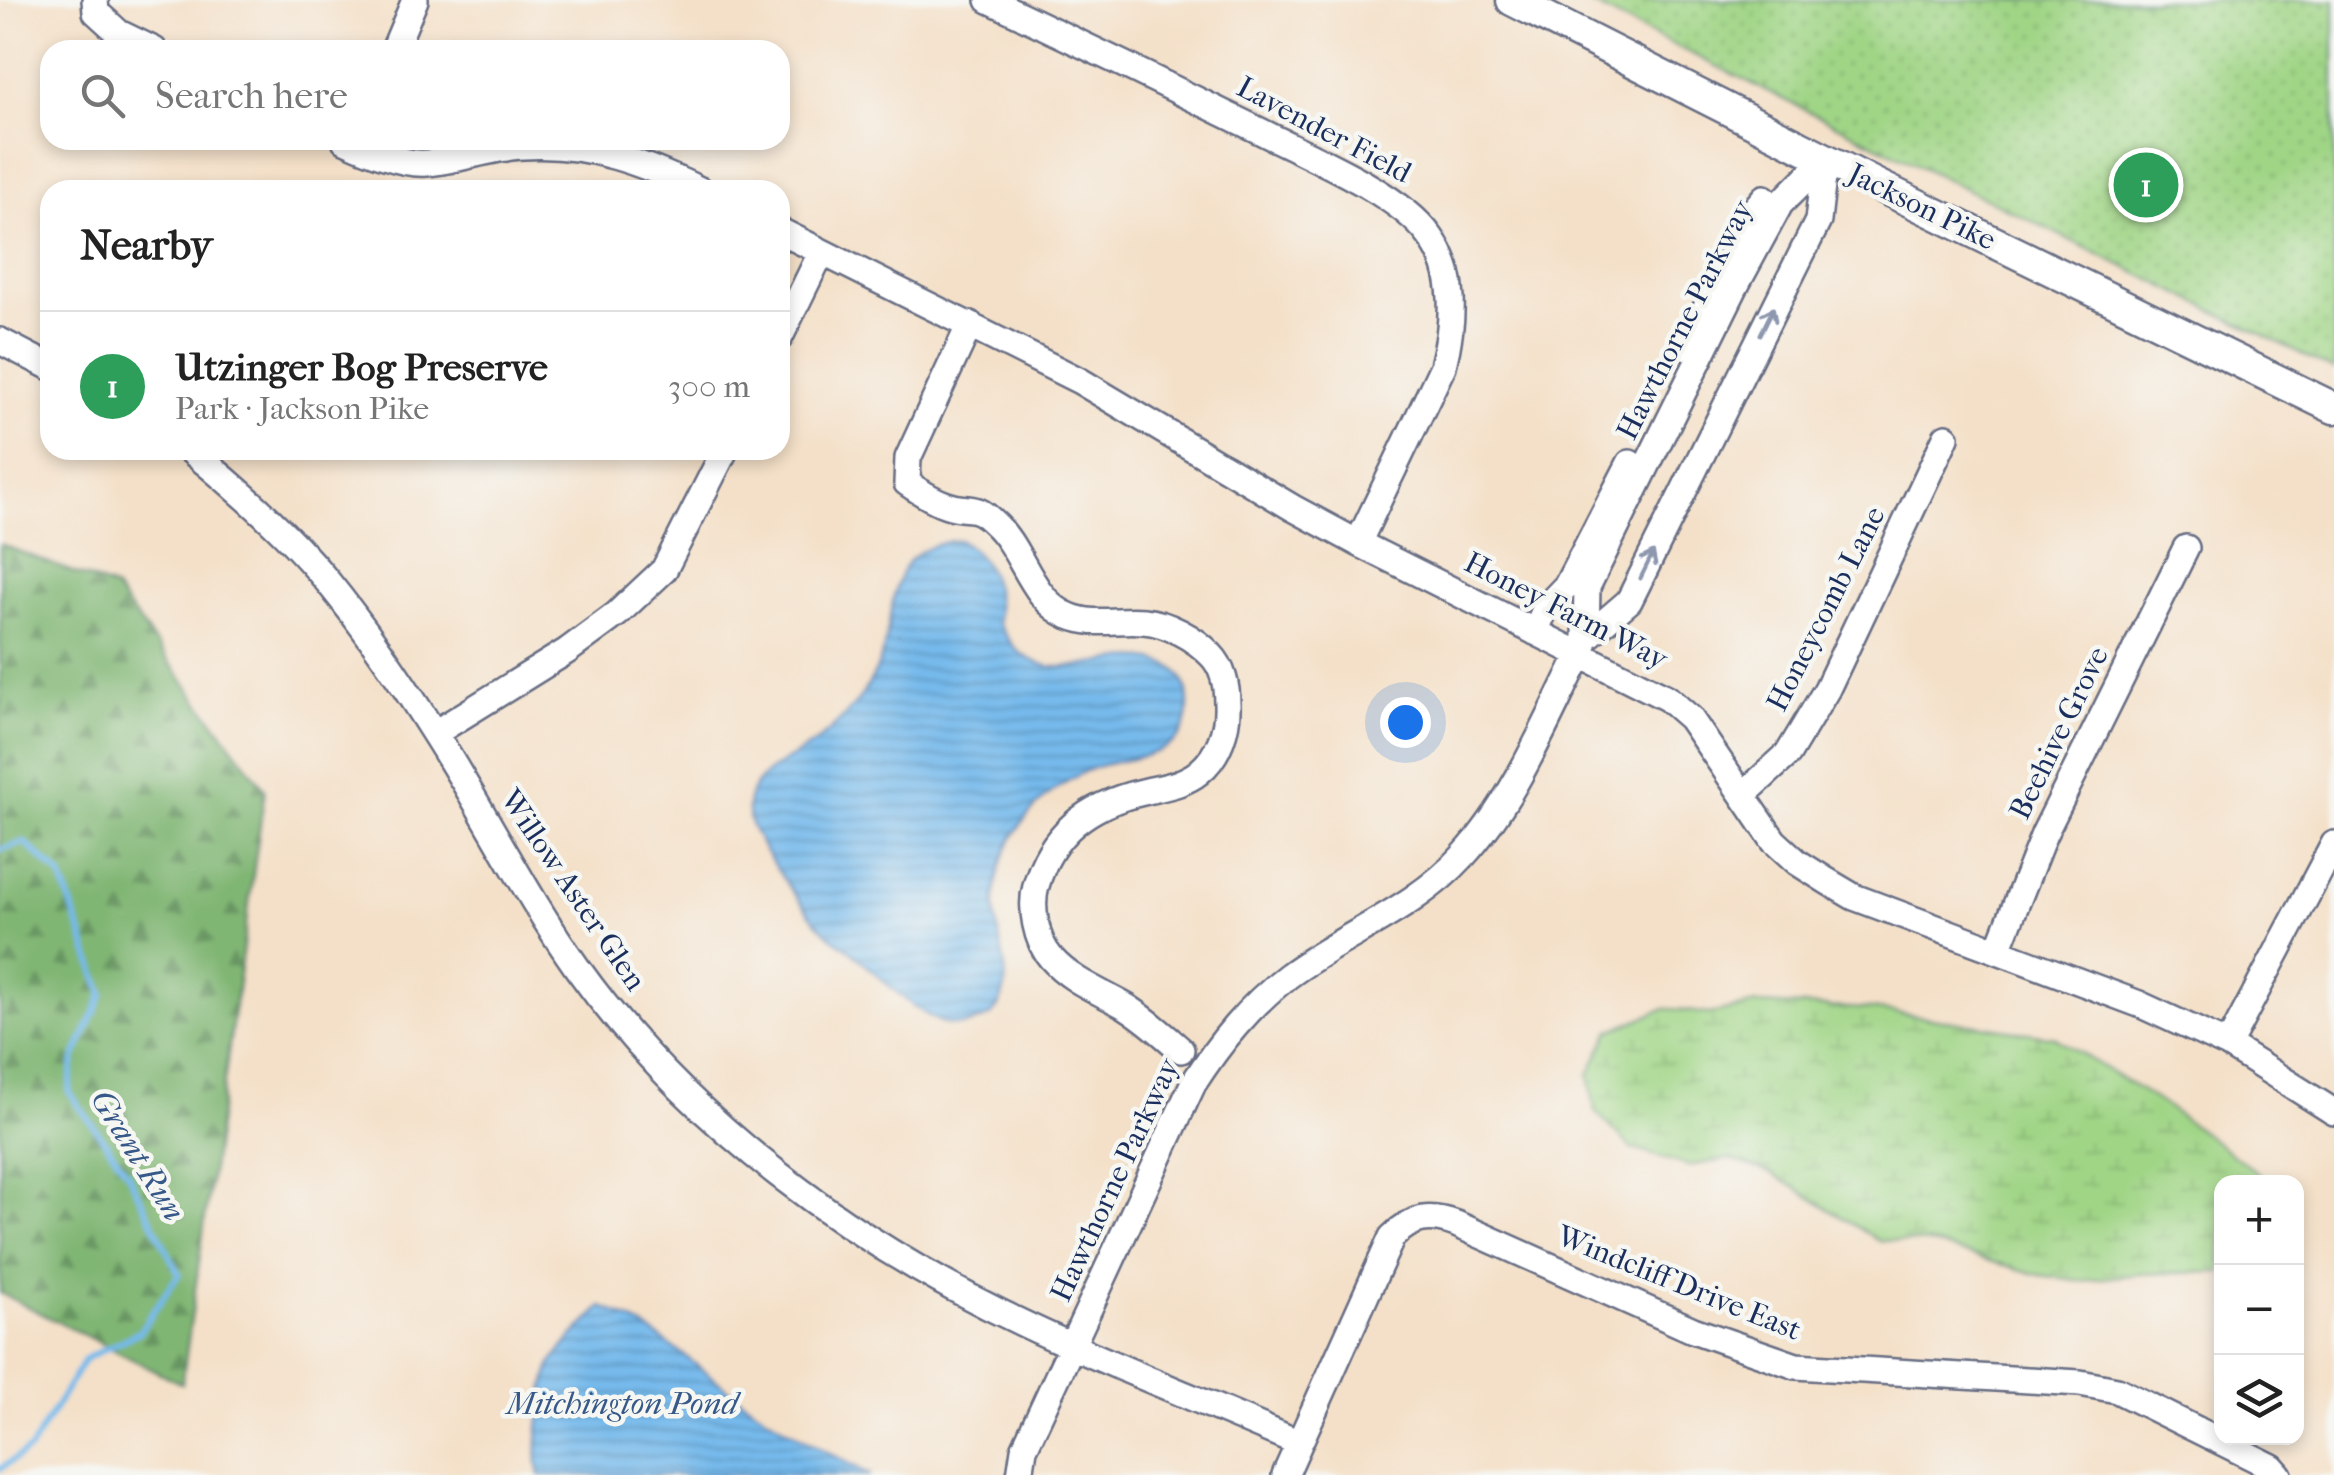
<!DOCTYPE html>
<meta charset="utf-8">
<style>
body{margin:0;font-family:"IM FELL French Canon",serif;background:#f6f6f6;color:#222}
.controls{position:absolute;right:30px;bottom:30px;display:grid;overflow:hidden;border-radius:20px;box-shadow:0 5px 15px #0003}
.controls button{width:90px;height:90px;display:grid;place-items:center;padding:0;border:0;border-bottom:2px solid #e0e0e0;background:#fff;color:#222;font:50px sans-serif}
.you{position:absolute;left:1405px;top:722px;width:35px;height:35px;margin:-25px;border:8px solid #fff;border-radius:50%;background:#1a73e8;box-shadow:0 0 0 15px #1a73e833}
.badge{display:grid;place-items:center;width:65px;height:65px;border-radius:50%;background:#0f766e;color:#fff;font-size:32px;font-weight:700}
.pin{position:absolute;translate:-50% -50%;border:5px solid #fff;box-shadow:0 2px 10px #0006}
.list{margin:0;padding:0;list-style:none}
h2{display:flex;justify-content:space-between;align-items:center;height:130px;margin:0;padding:0 40px;font-size:42px}
h2 small{font-size:32px;font-weight:400;color:#767676}
.list li{display:grid;grid-template-columns:65px 1fr auto;gap:30px;align-items:center;box-sizing:border-box;height:150px;padding:0 40px;border-top:2px solid #e0e0e0}
.list b{display:block;font-size:38px;white-space:nowrap}
.list p{margin:0;font-size:32px;white-space:nowrap;color:#767676}
.list em{font-size:32px;font-style:normal;color:#767676}
.icon{flex:none;width:55px;height:55px;fill:none;stroke:currentColor;stroke-width:2;stroke-linecap:round;stroke-linejoin:round}
.map{position:relative;flex:none;width:2334px;height:1475px;overflow:hidden}
.search{position:absolute;background:#fff;box-shadow:0 5px 15px #0003;left:40px;top:40px;width:750px;height:110px;display:flex;align-items:center;gap:25px;box-sizing:border-box;padding:0 35px;border-radius:30px;color:#767676;font-size:38px}
.panel{position:absolute;background:#fff;box-shadow:0 5px 15px #0003;left:40px;top:180px;width:750px;height:280px;border-radius:30px}
.map>svg:first-child{display:block}
</style>
<div class="map">
<svg width="2334" height="1475" viewBox="0 0 2334 1475">
<defs>
<pattern id="forest-firs" width="22" height="20" patternUnits="userSpaceOnUse" patternTransform="scale(2.5)"><rect width="22" height="20" fill="#80b673"/><path d="M5 1l3.5 6h-7zM16 11l3.5 6h-7z" fill="#689462"/></pattern>
<pattern id="wetland-marsh" width="20" height="14" patternUnits="userSpaceOnUse" patternTransform="scale(2.5)"><rect width="20" height="14" fill="#a0d586"/><path d="M1 5h8M5 5V1M11 12h8M15 12V8" fill="none" stroke="#89b776"/></pattern>
<pattern id="park-dots" width="8" height="8" patternUnits="userSpaceOnUse" patternTransform="scale(2.5)"><rect width="8" height="8" fill="#a0d586"/><path d="M2 2h.1M6 6h.1" fill="none" stroke="#89b776" stroke-width="1.8" stroke-linecap="round"/></pattern>
<pattern id="water-rules" width="6" height="5" patternUnits="userSpaceOnUse" patternTransform="scale(2.5)"><rect width="6" height="5" fill="#76baec"/><path d="M0 2.5h6" fill="none" stroke="#6098c2"/></pattern>
</defs>
<rect width="100%" height="100%" fill="#f6f6f2"/>
<filter id="ink" filterUnits="userSpaceOnUse"><feTurbulence type="fractalNoise" baseFrequency=".01" numOctaves="2"/><feDisplacementMap in="SourceGraphic" scale="20" xChannelSelector="R" yChannelSelector="G"/><feConvolveMatrix kernelMatrix="1 2 1 2 8 2 1 2 1" color-interpolation-filters="sRGB"/></filter>
<filter id="wash" filterUnits="userSpaceOnUse"><feTurbulence type="fractalNoise" baseFrequency=".0048" numOctaves="4" result="noise"/><feDisplacementMap in="SourceGraphic" scale="40" xChannelSelector="R" yChannelSelector="G"/><feGaussianBlur stdDeviation="2.25" result="paint"/><feColorMatrix in="noise" values="0 0 0 0 0 0 0 0 0 0 0 0 0 0 0 0 0 1.4 0 .05"/><feComposite in="paint" operator="in"/></filter>
<g filter="url(#wash)">
<rect width="100%" height="100%" fill="#f4e0c8"/>
<path fill="url(#forest-firs)" stroke="#4e7268" stroke-width="2.5" d="M0,544L114,588L265,789L182,1384L0,1293Z"/>
<path fill="url(#wetland-marsh)" stroke="#5e8272" stroke-width="2.5" d="M1757,1004L1872,1009L2054,1037L2166,1106L2260,1174L2265,1182H2222L2221,1272L2140,1274L2082,1281L2039,1275L1929,1243L1878,1240L1771,1173L1731,1159L1688,1166L1631,1148L1595,1111L1589,1074L1610,1031L1666,1008L1709,1014Z"/>
<path fill="url(#park-dots)" stroke="#5e8272" stroke-width="2.5" d="M1582,0H2334V370Z"/>
<path fill="url(#water-rules)" stroke="#4874a5" stroke-width="2.5" d="M960,540C991,560 999,588 998,624C1005,634 1012,647 1022,654C1065,688 1120,642 1168,665C1182,671 1188,688 1188,703C1191,767 1118,752 1080,774C1056,787 1033,806 1018,829C1003,851 994,881 995,908C996,946 1021,982 991,1016C977,1022 963,1028 947,1024C918,1017 874,971 851,951C843,945 834,940 827,933C807,914 751,838 748,813C744,773 792,761 817,741C844,720 870,691 881,658C899,602 882,548 960,540Z
M602,1307C651,1323 701,1371 744,1401C784,1429 828,1452 871,1475H540C533,1454 543,1378 554,1360C567,1341 586,1323 602,1307Z"/>
<g fill="none" stroke-linecap="round" stroke-linejoin="round">
<path stroke="#76baec" stroke-width="6" d="M0,850L24,842L61,876L103,994L74,1059L69,1092L127,1172L179,1274L139,1332L85,1359L30,1449L0,1469"/>
</g>
</g>
<g filter="url(#ink)">
<g fill="none" stroke-linecap="round" stroke-linejoin="round">
<g stroke="#676d83" stroke-width="30">
<path id="minor" d="M95,0L96,12L119,33L154,50
M989,0C1080,43 1171,87 1262,132C1311,157 1397,192 1429,235C1458,273 1454,322 1443,366L1358,543
M394,50L415,0
M345,140C367,150 402,165 426,163C459,161 491,147 524,146C589,142 643,163 700,190
M780,231L1080,381L1293,508L1358,543L1667,698L1690,718L1774,841L1797,862L1827,881L1854,897L2139,1004L2228,1045L2334,1112
M970,324L908,458L907,483C920,492 932,500 947,505C970,513 973,502 994,523C1023,549 1031,601 1069,616C1095,627 1119,618 1144,621C1167,623 1195,638 1211,655C1223,667 1227,687 1227,704C1228,728 1219,756 1199,772C1183,785 1163,787 1143,792C1089,804 1051,832 1036,886C1030,907 1036,941 1051,958C1071,981 1101,992 1127,1007C1146,1019 1164,1035 1181,1050
M780,337L821,253
M0,341L50,367
M1687,347L1753,211L1764,198
M190,450C238,489 289,534 328,582C367,630 402,682 434,733C484,811 525,894 578,969C689,1124 854,1244 1024,1324C1114,1367 1208,1403 1299,1443
M1535,632L1546,607L1567,585L1630,463
M1586,638L1629,601L1818,221L1825,159
M435,733L567,651L617,614L664,570L725,450
M1743,795L1788,754L1827,689L1946,437
M1998,950L2044,834L2186,548
M2228,1045L2334,844
M1020,1475L1024,1449L1193,1084C1220,1042 1248,1007 1288,976C1344,934 1414,910 1463,856C1515,800 1546,721 1581,653L1586,638L1587,587L1735,287L1780,204L1825,159
M1285,1475L1392,1237C1412,1217 1430,1214 1456,1224L1693,1330L1796,1366L2080,1383L2117,1390L2272,1467L2279,1475"/>
</g>
<g stroke="#676d83" stroke-width="35">
<path id="major" d="M1512,0L1875,184L2334,408"/>
</g>
<use href="#minor" stroke="#fff" stroke-width="25"/>
<use href="#major" stroke="#fff" stroke-width="30"/>
</g>
<defs><path id="oneway-shaft" d="M-6 0H5M1.5-3L5.5 0L1.5 3" fill="none" stroke-width="1.6" stroke-linecap="round" stroke-linejoin="round" transform="scale(2.5)"/></defs>
<g stroke="#8d97ae">
<use href="#oneway-shaft" transform="translate(1767 321) rotate(-64)"/>
<use href="#oneway-shaft" transform="translate(1647 565) rotate(-64)"/>
</g>
</g>
<g text-anchor="middle" dominant-baseline="central" stroke-width="9" stroke-linejoin="round" paint-order="stroke">
<g font-size="30" fill="#1b2f5e" stroke="#f6f6f2">
<text transform="translate(1324 130) rotate(28)">Lavender Field</text>
<text transform="translate(1922 207) rotate(26)">Jackson Pike</text>
<text transform="translate(1685 320) rotate(-63)">Hawthorne Parkway</text>
<text transform="translate(1826 609) rotate(-63)">Honeycomb Lane</text>
<text transform="translate(1566 611) rotate(27)">Honey Farm Way</text>
<text transform="translate(2059 733) rotate(-64)">Beehive Grove</text>
<text transform="translate(573 890) rotate(56)">Willow Aster Glen</text>
<text transform="translate(1115 1180) rotate(-65)">Hawthorne Parkway</text>
<text transform="translate(1679 1283) rotate(22)">Windcliff Drive East</text>
</g>
<g font-size="32" font-style="italic" fill="#365989" stroke="#f6f6f2">
<text transform="translate(138 1155) rotate(58)">Grant Run</text>
<text x="622" y="1403">Mitchington Pond</text>
</g>
</g>
</svg>
<div class="controls">
<button>+</button>
<button>−</button>
<button><svg class="icon" aria-label="layers" viewBox="0 0 24 24"><path d="M12 4l9 5-9 5-9-5zM3 14l9 5 9-5"/></svg></button>
</div>
<div class="you"></div>
<div class="pin badge" style="left:2146px;top:185px;background:#2e9e5b">1</div>
<div class="search"><svg class="icon" aria-label="search" viewBox="0 0 24 24"><circle cx="10" cy="10" r="6"/><path d="M15 15l6 6"/></svg>Search here</div>
<section class="panel">
<h2>Nearby<small></small></h2>
<ul class="list">
<li><span class="badge" style="background:#2e9e5b">1</span><div><b>Utzinger Bog Preserve</b><p>Park · Jackson Pike</p></div><em>300 m</em></li>
</ul>
</section>
</div>
